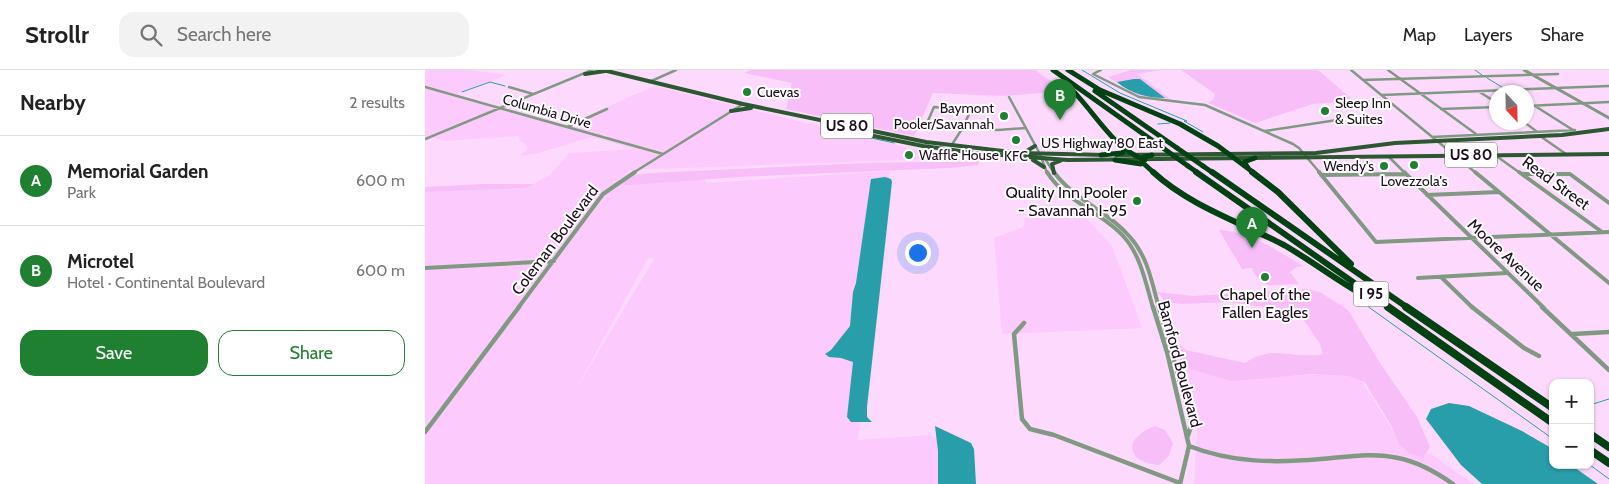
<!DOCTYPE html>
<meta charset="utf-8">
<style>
body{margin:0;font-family:Cabin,sans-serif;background:#f2f2f2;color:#222}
.controls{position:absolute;right:15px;bottom:15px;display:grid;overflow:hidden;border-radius:10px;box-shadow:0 1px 4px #0004}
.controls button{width:45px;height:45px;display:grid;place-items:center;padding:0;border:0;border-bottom:1px solid #e0e0e0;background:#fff;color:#222;font:25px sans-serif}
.compass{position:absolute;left:1064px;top:15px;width:45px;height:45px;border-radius:50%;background:#fff;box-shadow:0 1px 4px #0004;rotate:158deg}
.you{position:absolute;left:492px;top:182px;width:18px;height:18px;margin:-12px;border:4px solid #fff;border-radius:50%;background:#1a73e8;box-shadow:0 0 0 8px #1a73e833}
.badge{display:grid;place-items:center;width:32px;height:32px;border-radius:50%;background:#208032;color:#fff;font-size:16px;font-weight:700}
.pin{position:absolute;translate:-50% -41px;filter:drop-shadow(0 1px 2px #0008)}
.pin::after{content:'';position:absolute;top:26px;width:18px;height:15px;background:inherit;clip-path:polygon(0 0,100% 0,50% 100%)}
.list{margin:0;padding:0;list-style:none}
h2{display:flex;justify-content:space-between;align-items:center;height:65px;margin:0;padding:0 20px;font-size:21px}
h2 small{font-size:16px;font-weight:400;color:#767676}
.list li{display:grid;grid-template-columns:32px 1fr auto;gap:15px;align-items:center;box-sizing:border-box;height:90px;padding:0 20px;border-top:1px solid #e0e0e0}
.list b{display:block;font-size:19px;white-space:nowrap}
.list p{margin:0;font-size:16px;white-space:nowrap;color:#767676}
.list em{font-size:16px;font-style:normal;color:#767676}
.actions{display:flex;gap:10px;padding:15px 20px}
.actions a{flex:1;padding:11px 0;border:1px solid #208032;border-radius:15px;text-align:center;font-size:18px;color:#208032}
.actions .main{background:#208032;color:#fff}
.icon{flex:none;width:28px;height:28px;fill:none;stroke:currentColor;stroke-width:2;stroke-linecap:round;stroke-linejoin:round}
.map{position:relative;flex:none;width:1184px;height:414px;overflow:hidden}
header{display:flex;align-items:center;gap:30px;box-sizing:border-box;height:70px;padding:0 25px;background:#fff;border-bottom:1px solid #e0e0e0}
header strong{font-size:24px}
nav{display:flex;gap:28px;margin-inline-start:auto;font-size:18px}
.search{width:350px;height:45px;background:#f2f2f2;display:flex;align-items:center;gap:12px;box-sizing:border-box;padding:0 18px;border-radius:15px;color:#767676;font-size:19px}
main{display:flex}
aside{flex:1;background:#fff}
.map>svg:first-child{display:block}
</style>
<header>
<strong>Strollr</strong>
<div class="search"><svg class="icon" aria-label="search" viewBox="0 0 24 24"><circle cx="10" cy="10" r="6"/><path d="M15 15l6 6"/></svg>Search here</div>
<nav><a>Map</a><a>Layers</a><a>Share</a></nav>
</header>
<main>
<aside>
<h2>Nearby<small>2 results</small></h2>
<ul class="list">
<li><span class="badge">A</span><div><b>Memorial Garden</b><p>Park</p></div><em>600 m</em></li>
<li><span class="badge">B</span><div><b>Microtel</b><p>Hotel · Continental Boulevard</p></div><em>600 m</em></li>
</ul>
<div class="actions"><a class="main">Save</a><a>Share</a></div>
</aside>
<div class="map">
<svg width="1184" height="414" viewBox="0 0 1184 414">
<rect width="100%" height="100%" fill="#fddafd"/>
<path fill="#fccafc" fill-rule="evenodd" d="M0,0H45L82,5L31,24L142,55L229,16L525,88L205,100L191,114L274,109L280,110L281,113L465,101L433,370L506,365L542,386L543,414H0V122L101,118L125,105L144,83L210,79L167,67L110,84L94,86L102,80L103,76L95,71L94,66L19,71L9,68L0,71ZM223,188L229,189L153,316V315Z
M660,147L687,176L717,258L577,264L569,168L598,157L600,148Z
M753,297H782L800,309L931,303L978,376L1008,385L1048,414H769L772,360Z"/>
<path fill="#f8bef8" d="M326,0H610L640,21L578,26L508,23L489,66L361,39L367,13L319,3Z
M706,0H736L712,4L745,29L714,26L683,7Z
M756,0H893L929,31L888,34L830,53L783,33L788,30L790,24Z
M555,91L553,95L524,98L315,107L203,115H198L197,113L209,105L226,103L439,93Z
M58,114H109L101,118L0,122V117Z
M794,160C826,162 851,180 878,196L872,197L865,202L874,214L842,215L829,204L827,198L817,199Z
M882,219L895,222L923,240L955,293L992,347L1005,377L998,388L985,384L974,374L967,357L940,312L924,306L888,304L806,311L766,299L756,293L748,282L756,275L761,280L820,293C851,273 866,290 898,284L895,274L877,247L845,238L803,232L756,234L741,232L732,222L768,226Z
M730,356L740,360L748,373L744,386L734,395C699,392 699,367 730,356Z"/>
<path fill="#299eab" d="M709,9H715L740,28C723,28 706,24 692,12Z
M460,107L466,109L467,112L442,337V347L447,352H426L422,347L428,292L416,288L404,287L400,284L406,280L425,256L428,222L431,213L446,109Z
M1024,333L1044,336L1097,361L1128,379V395H1146L1173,414H1057L1036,395L1001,349L1006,339Z
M510,356L546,373L549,379L551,414H513V381Z"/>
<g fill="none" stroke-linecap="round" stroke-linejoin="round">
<path stroke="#299eab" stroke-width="1" d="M657,0L695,23L762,51H759L778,62
M1050,0L1057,5
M1062,8L1080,19
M37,22L65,12L80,16
M1102,33L1104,34
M733,54L745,53
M404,60L423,63
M427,64L433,65
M437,66L469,73
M931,228L1128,369
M1165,335L1184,329
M1165,395L1184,409"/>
<path stroke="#819982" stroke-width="2.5" d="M676,0L668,4L714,27L780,35L868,74L874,78L895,103
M926,0L1051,103
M963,0L1051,64
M938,10L1133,4
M224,12L251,0
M0,17L238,84
M84,17L108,24
M1053,21L1072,33
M957,25L1184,16
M584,27L615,84L622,103
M1102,36L1184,32
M1110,36L1148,60
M509,37L546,40L537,59L502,53Z
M1016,39L1072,37
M1099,52L1111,61
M142,57L182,39
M538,58L573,60L601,58
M840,61L912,50
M1115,66L1141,84
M1007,67L1150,60
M0,69L167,0
M526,76L537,59
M1070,85L1095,103
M963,86L980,103
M619,87L629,103
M208,103L318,34"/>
<path stroke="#819982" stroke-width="4" d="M622,102C639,131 677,142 699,167C716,186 721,214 728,238
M629,102C649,130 683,141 705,167C723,187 727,213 734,238
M894,102L951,172L1184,162
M979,102L1119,238
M1050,102L1184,213
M1094,102L1177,162
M1098,104H1145L1184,133
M896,105L981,104
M1002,125L1074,122
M0,198L129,191
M1016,207L1048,238
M993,208L1082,203
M93,238L178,124L210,102"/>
<path stroke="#819982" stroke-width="4.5" d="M728,237L742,282L764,376L755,414
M734,237L767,354L762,368
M1047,237L1099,278L1114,286
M1117,237L1184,300
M599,253L589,264L597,349L605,359L629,365L755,413
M1148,264L1184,262
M0,362L94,237
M764,376C807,393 851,393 896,389C921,387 948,382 973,388C994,392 1011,402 1028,414"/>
<path stroke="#819982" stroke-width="3" d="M1099,0L1184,48"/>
<path stroke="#2b5830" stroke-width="4" d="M178,0L318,34L501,72L595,83L680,85
M160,4L180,1
M306,41L326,38
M434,63L498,76L549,83L643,90L1184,84
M600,82L610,76
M691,85L891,83L970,73L1137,65L1184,59
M608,90L619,97
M629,103L627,94L635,91"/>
<path stroke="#024111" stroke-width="5" d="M628,0L738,78
M643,0L675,20L755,54L793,76L829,103
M641,14C668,38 686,78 720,90
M670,21L752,78
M676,85L697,83L699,81L698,77
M727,85L719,87L717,92L729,103
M690,90L716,94
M763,96L773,103
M778,96L788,103
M823,98L819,92L830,88"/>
<path stroke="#024111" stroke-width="6" d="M728,102C765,136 815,152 859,175C889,192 916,214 947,230
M771,102L965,238
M787,102L983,238
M827,102L853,122L926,194"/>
<path stroke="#024111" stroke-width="8" d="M963,237L1128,353
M981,237L1128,338
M1165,364L1184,377
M1165,380L1184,393"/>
<path stroke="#024111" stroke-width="5" d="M738,78L763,96
M752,78L778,96"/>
</g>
<g fill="#208032" stroke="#fff" stroke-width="2">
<circle cx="322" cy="22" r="5"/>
<circle cx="900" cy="41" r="5"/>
<circle cx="579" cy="46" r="5"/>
<circle cx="591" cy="70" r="5"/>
<circle cx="484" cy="85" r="5"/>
<circle cx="989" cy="95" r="5"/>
<circle cx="959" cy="96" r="5"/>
<circle cx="712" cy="131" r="5"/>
<circle cx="840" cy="207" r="5"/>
</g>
<g text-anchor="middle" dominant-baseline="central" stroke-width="4" stroke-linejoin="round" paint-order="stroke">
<g font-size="14" fill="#1e0b1f" stroke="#fff" text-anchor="start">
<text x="332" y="22">Cuevas</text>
<text x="910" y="33">Sleep Inn<tspan x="910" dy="16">&amp; Suites</tspan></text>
<text x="569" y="38" text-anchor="end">Baymont<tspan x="569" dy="16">Pooler/Savannah</tspan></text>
<text x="494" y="85">Waffle House</text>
<text x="591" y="86" text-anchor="middle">KFC</text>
<text x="949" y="96" text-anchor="end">Wendy's</text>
<text x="989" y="111" text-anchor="middle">Lovezzola's</text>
</g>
<g font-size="14" fill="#1e0b1f" stroke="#fff">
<text transform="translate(122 41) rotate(16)">Columbia Drive</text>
<text x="677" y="73">US Highway 80 East</text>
</g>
<g fill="#fff" stroke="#625462" stroke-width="1">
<rect x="396" y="43.5" width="52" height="25" rx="4"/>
<rect x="1020" y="72.5" width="52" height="25" rx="4"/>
<rect x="928.5" y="211.5" width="35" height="25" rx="4"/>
</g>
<g font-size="15" font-weight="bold" fill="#1e0b1f">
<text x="422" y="56">US 80</text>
<text x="1046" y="85">US 80</text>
<text x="946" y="224">I 95</text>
</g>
<g font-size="16" fill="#1e0b1f" stroke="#fff">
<text transform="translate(1131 113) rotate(36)">Read Street</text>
<text transform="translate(130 170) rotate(-53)">Coleman Boulevard</text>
<text transform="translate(1081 185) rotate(43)">Moore Avenue</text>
<text transform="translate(755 294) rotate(75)">Bamford Boulevard</text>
</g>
<g font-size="16" fill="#1e0b1f" stroke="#fff" text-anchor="end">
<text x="702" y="122">Quality Inn Pooler<tspan x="702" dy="18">- Savannah I-95</tspan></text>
<text x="840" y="224" text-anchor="middle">Chapel of the<tspan x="840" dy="18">Fallen Eagles</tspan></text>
</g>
</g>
</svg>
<div class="controls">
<button>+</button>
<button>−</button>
</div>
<svg class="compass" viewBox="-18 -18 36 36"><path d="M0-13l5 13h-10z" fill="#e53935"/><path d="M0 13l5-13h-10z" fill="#767676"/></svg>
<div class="you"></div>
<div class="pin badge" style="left:827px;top:178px">A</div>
<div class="pin badge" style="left:635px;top:50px">B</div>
</div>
</main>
